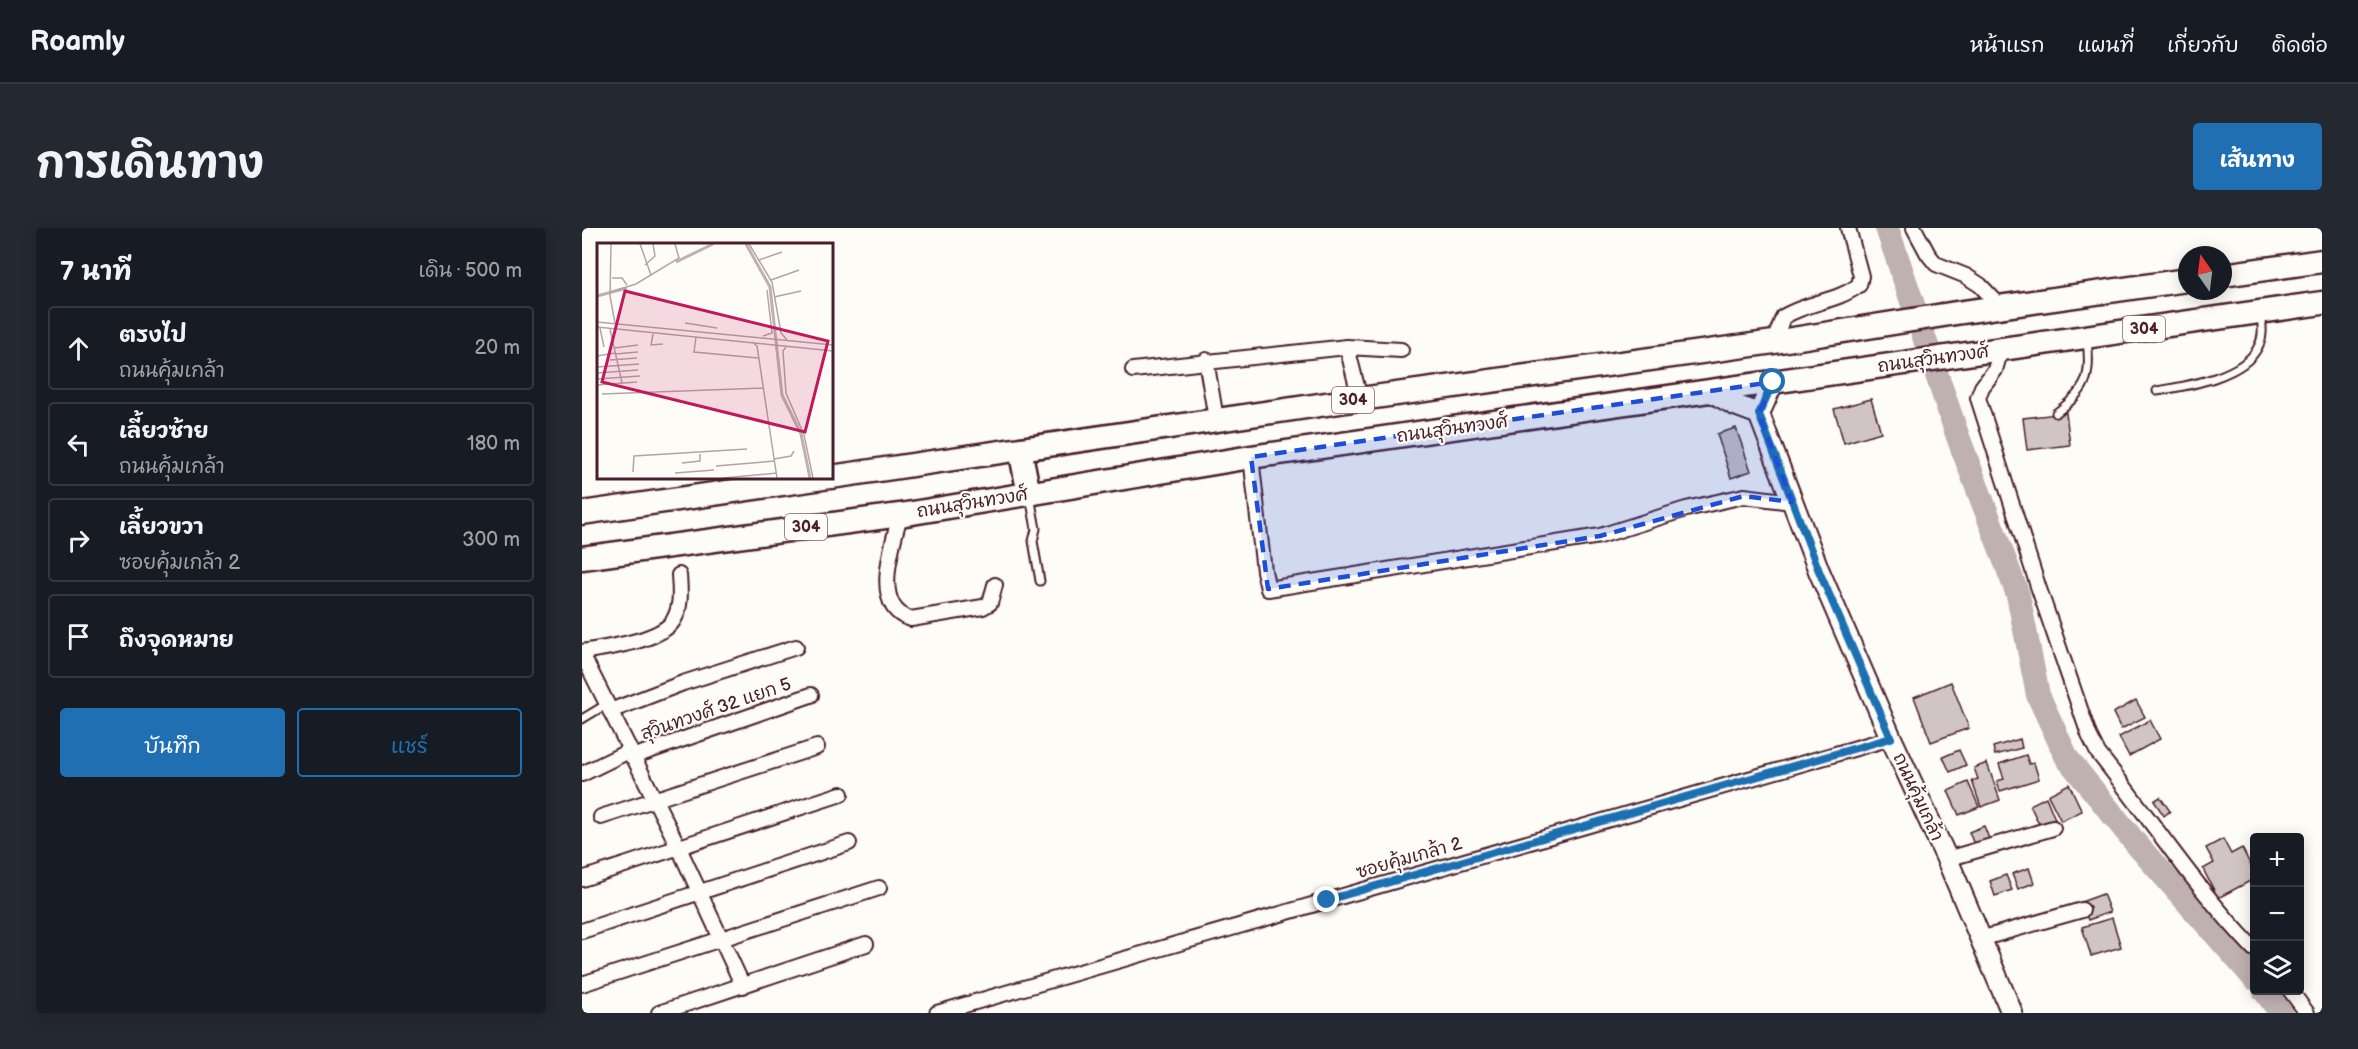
<!DOCTYPE html>
<html lang="th">
<meta charset="utf-8">
<style>
body{margin:0;font-family:"Balsamiq Sans","Playpen Sans Thai",sans-serif;background:#242831;color:#f1f3f6}
.controls{position:absolute;right:18px;bottom:18px;display:grid;overflow:hidden;border-radius:6px;box-shadow:0 3px 15px #0003}
.controls button{width:54px;height:54px;display:grid;place-items:center;padding:0;border:0;border-bottom:2px solid #363941;background:#171b24;color:#f1f3f6;font:30px sans-serif}
.compass{position:absolute;left:1596px;top:18px;width:54px;height:54px;border-radius:50%;background:#171b24;box-shadow:0 3px 15px #0003;rotate:346deg}
.stop{position:absolute;width:18px;height:18px;margin:-14px;border:4px solid #1f6fb2;border-radius:50%;background:#fff}
.stop.end{background:#1f6fb2;border-color:#fff;box-shadow:0 2px 6px #0008}
.list{margin:0;padding:0;list-style:none}
h2{display:flex;justify-content:space-between;align-items:center;height:78px;margin:0;padding:0 24px;font-size:26px}
h2 small{font-size:20px;font-weight:400;color:#9ea1a6}
.list li{display:grid;grid-template-columns:39px 1fr auto;gap:18px;align-items:center;box-sizing:border-box;height:84px;margin:0 12px 12px;padding:0 12px;border:2px solid #363941;border-radius:6px}
.list b{display:block;font-size:22px;white-space:nowrap}
.list p{margin:0;font-size:20px;white-space:nowrap;color:#9ea1a6}
.list em{font-size:20px;font-style:normal;color:#9ea1a6}
.actions{display:flex;gap:12px;padding:18px 24px}
.actions a{flex:1;padding:14px 0;border:2px solid #1f6fb2;border-radius:6px;text-align:center;font-size:21px;color:#1f6fb2}
.actions .main{background:#1f6fb2;color:#fff}
.icon{flex:none;width:33px;height:33px;fill:none;stroke:currentColor;stroke-width:2;stroke-linecap:round;stroke-linejoin:round}
.map{position:relative;flex:none;width:1740px;height:785px;overflow:hidden;border-radius:6px}
header{display:flex;align-items:center;gap:36px;box-sizing:border-box;height:84px;padding:0 30px;background:#171b24;border-bottom:2px solid #363941}
header strong{font-size:28px}
nav{display:flex;gap:33px;margin-inline-start:auto;font-size:21px}
.intro{display:flex;align-items:center;justify-content:space-between;box-sizing:border-box;height:144px;padding:0 36px}
h1{margin:0;font-size:42px}
.button{padding:15px 27px;border-radius:6px;background:#1f6fb2;color:#fff;font-size:21px;font-weight:700}
main{display:flex;gap:36px;padding:0 36px}
aside{flex:1;background:#171b24;border-radius:6px;box-shadow:0 3px 15px #0003}
.map>svg:first-child{display:block}
</style>
<header>
<strong>Roamly</strong>
<nav><a>หน้าแรก</a><a>แผนที่</a><a>เกี่ยวกับ</a><a>ติดต่อ</a></nav>
</header>
<div class="intro"><h1>การเดินทาง</h1><a class="button">เส้นทาง</a></div>
<main>
<aside>
<h2>7 นาที<small>เดิน · 500 m</small></h2>
<ul class="list">
<li><svg class="icon" aria-label="ahead" viewBox="0 0 24 24"><path d="M12 20V5M6 11l6-6 6 6"/></svg><div><b>ตรงไป</b><p>ถนนคุ้มเกล้า</p></div><em>20 m</em></li>
<li><svg class="icon" aria-label="left" viewBox="0 0 24 24"><path d="M17 20v-9H6M10 6l-5 5 5 5"/></svg><div><b>เลี้ยวซ้าย</b><p>ถนนคุ้มเกล้า</p></div><em>180 m</em></li>
<li><svg class="icon" aria-label="right" viewBox="0 0 24 24"><path d="M7 20v-9h11M14 6l5 5-5 5"/></svg><div><b>เลี้ยวขวา</b><p>ซอยคุ้มเกล้า 2</p></div><em>300 m</em></li>
<li><svg class="icon" aria-label="arrive" viewBox="0 0 24 24"><path d="M6 21V4h12l-3 4 3 4H6"/></svg><div><b>ถึงจุดหมาย</b></div></li>
</ul>
<div class="actions"><a class="main">บันทึก</a><a>แชร์</a></div>
</aside>
<div class="map">
<svg width="1740" height="785" viewBox="0 0 1740 785">
<rect width="100%" height="100%" fill="#fdfcf7"/>
<filter id="ink" filterUnits="userSpaceOnUse"><feTurbulence type="fractalNoise" baseFrequency=".0167" numOctaves="2"/><feDisplacementMap in="SourceGraphic" scale="12" xChannelSelector="R" yChannelSelector="G"/><feConvolveMatrix kernelMatrix="1 2 1 2 8 2 1 2 1" color-interpolation-filters="sRGB"/></filter>
<g filter="url(#ink)">
<g fill="none" stroke-linecap="round" stroke-linejoin="round">
<path stroke="#c0b1b1" stroke-width="24" d="M1305,0L1376,209L1436,367L1456,467L1485,530L1556,618L1672,750
M1682,762L1699,785"/>
</g>
<path fill="#d0c5c4" stroke="#4a1f2b" stroke-width="1.5" d="M1289,171L1299,204L1262,215L1252,181Z
M1484,185L1488,217L1445,222L1441,190Z
M1154,200L1169,243L1149,250L1135,206Z
M1369,454L1387,500L1349,514L1332,469Z
M1554,472L1563,489L1539,501L1531,485Z
M1568,492L1578,511L1547,528L1537,509Z
M1438,511L1440,520L1413,527L1411,519Z
M1377,522L1384,537L1368,544L1361,529Z
M1444,527L1447,536L1452,535L1457,551L1418,563L1415,553L1422,551L1417,536Z
M1405,535L1418,572L1399,579L1390,553L1396,551L1392,540Z
M1386,554L1397,579L1377,587L1366,563Z
M1487,556L1500,583L1479,593L1466,567Z
M1464,569L1473,591L1458,598L1448,577Z
M1578,569L1588,583L1582,588L1572,573Z
M1402,598L1408,613L1393,619L1387,604Z
M1641,611L1649,626L1660,620L1672,644V651L1636,670L1621,641L1632,635L1624,620Z
M1447,640L1452,655L1436,661L1430,646Z
M1424,647L1430,662L1413,668L1408,653Z
M1521,666L1528,684L1506,692L1499,674Z
M1530,690L1539,719L1509,728L1500,699Z"/>
<g fill="none" stroke-linecap="round" stroke-linejoin="round">
<g stroke="#4a1f2b" stroke-width="11">
<path id="service" d="M1575,163C1604,158 1662,149 1676,119C1682,109 1680,97 1679,86
M1474,185C1504,162 1510,151 1505,113
M448,268L454,301L451,313L458,353
M0,491L25,476"/>
</g>
<g stroke="#4a1f2b" stroke-width="18">
<path id="minor" d="M1332,0L1346,26L1354,36L1384,48L1398,57L1420,80
M1192,114L1201,89C1225,74 1255,74 1277,57L1279,48L1266,0
M765,119L778,171
M1419,121L1413,142L1400,159L1396,170L1456,358L1507,507L1516,525C1568,590 1614,661 1672,721
M624,132L634,191
M551,142L765,119L819,122
M669,229L682,343L686,361L1018,308L1104,281L1162,268L1210,274
M318,287C311,316 288,380 329,391L401,379L408,375L413,357
M0,424C23,420 78,413 91,393C100,379 98,362 97,347
M0,426L96,618L161,758
M28,483L101,455L214,419
M50,529L229,467
M0,546L47,523
M19,589L235,519
M1365,631L1471,600
M0,651L259,566
M0,703L267,615
M1398,711L1500,682
M0,756L297,660
M1708,762L1725,785
M77,785L284,716
M355,785L1309,510"/>
</g>
<g stroke="#4a1f2b" stroke-width="24">
<path id="secondary" d="M1191,154L1177,186L1237,343L1309,510L1365,631L1430,785
M1128,163L1153,177L1177,186"/>
</g>
<g stroke="#4a1f2b" stroke-width="27">
<path id="trunk" d="M1641,47L1740,33
M438,221L447,266
M249,249L778,171L1192,114L1374,85L1605,52
M0,285L248,249
M0,330L318,287L669,229L1740,75"/>
</g>
<use href="#service" stroke="#fdfcf7" stroke-width="7"/>
<use href="#minor" stroke="#fdfcf7" stroke-width="14"/>
<use href="#secondary" stroke="#fdfcf7" stroke-width="20"/>
<use href="#trunk" stroke="#fdfcf7" stroke-width="22"/>
</g>
</g>
<g fill="none" stroke-linecap="round" stroke-linejoin="round" filter="url(#ink)">
<path stroke="#1f6fb2" stroke-width="8" d="M745,672L1309,510L1237,343L1177,186L1191,154"/>
</g>
<path fill="#1d4ed8" fill-opacity="0.2" stroke="#1d4ed8" stroke-width="4.5" stroke-dasharray="12 8" stroke-linejoin="round" d="M1191,154L1177,186L1210,274L1162,268L1018,308L686,361L669,229Z"/>
<g text-anchor="middle" dominant-baseline="central" stroke-width="4.5" stroke-linejoin="round" paint-order="stroke">
<g fill="#fdfcf7" stroke="#806168" stroke-width="1.5">
<rect x="1541" y="88" width="42" height="26" rx="4.5"/>
<rect x="750" y="159" width="42" height="26" rx="4.5"/>
<rect x="203" y="286" width="42" height="26" rx="4.5"/>
</g>
<g font-size="16" font-weight="bold" fill="#4a1f2b">
<text x="1562" y="101">304</text>
<text x="771" y="172">304</text>
<text x="224" y="299">304</text>
</g>
<g font-size="18" fill="#4a1f2b" stroke="#fdfcf7">
<text transform="translate(1351 131) rotate(-8)">ถนนสุวินทวงศ์</text>
<text transform="translate(870 201) rotate(-8)">ถนนสุวินทวงศ์</text>
<text transform="translate(390 275) rotate(-9)">ถนนสุวินทวงศ์</text>
<text transform="translate(134 481) rotate(-19)">สุวินทวงศ์ 32 แยก 5</text>
<text transform="translate(1336 569) rotate(65)">ถนนคุ้มเกล้า</text>
<text transform="translate(827 630) rotate(-16)">ซอยคุ้มเกล้า 2</text>
</g>
</g>
<g transform="translate(15 15)">
<rect width="236" height="236" fill="#fdfcf7"/>
<path fill="none" stroke="#c0b1b1" stroke-width="3" d="M149,1L173,44L185,152L204,191L213,235M79,19L116,1M0,53L30,45"/>
<path fill="none" stroke="#b5a4a5" stroke-width="1.5" d="M14,1L13,53L18,80M43,1L54,32M152,1L175,39L184,90L191,98M162,17L185,9M48,22L58,13L56,1M15,35H25L30,42M174,37L202,27M13,49L39,41L82,15L78,1M177,54L204,48M0,79L236,102M88,80L120,85M0,84L236,108M3,85L7,104M13,86L25,140M56,91L54,102L66,101M166,93L175,90L170,47M99,94L97,109L161,115M155,99L160,103L180,235M189,104L186,108L189,150L207,192L216,235M17,105L41,102M18,111L41,109M0,113L18,110M13,117L40,115M0,124L42,121M0,130L41,127M0,136L43,133M0,142L40,139M5,151L166,145M177,216L194,213L197,208M85,220L103,218V211M119,223L178,218M36,229L37,213L150,206M78,230L117,227M126,235L180,230"/>
<path fill="#c2185b" fill-opacity="0.15" stroke="#c2185b" stroke-width="3" d="M28,48L231,98L208,189L5,139Z"/>
<rect width="236" height="236" fill="none" stroke="#4a1f2b" stroke-width="3"/>
</g>
</svg>
<div class="controls">
<button>+</button>
<button>−</button>
<button><svg class="icon" aria-label="layers" viewBox="0 0 24 24"><path d="M12 4l9 5-9 5-9-5zM3 14l9 5 9-5"/></svg></button>
</div>
<svg class="compass" viewBox="-18 -18 36 36"><path d="M0-13l5 13h-10z" fill="#e53935"/><path d="M0 13l5-13h-10z" fill="#9ea1a6"/></svg>
<div class="stop" style="left:1191px;top:154px"></div>
<div class="stop end" style="left:745px;top:672px"></div>
</div>
</main>
